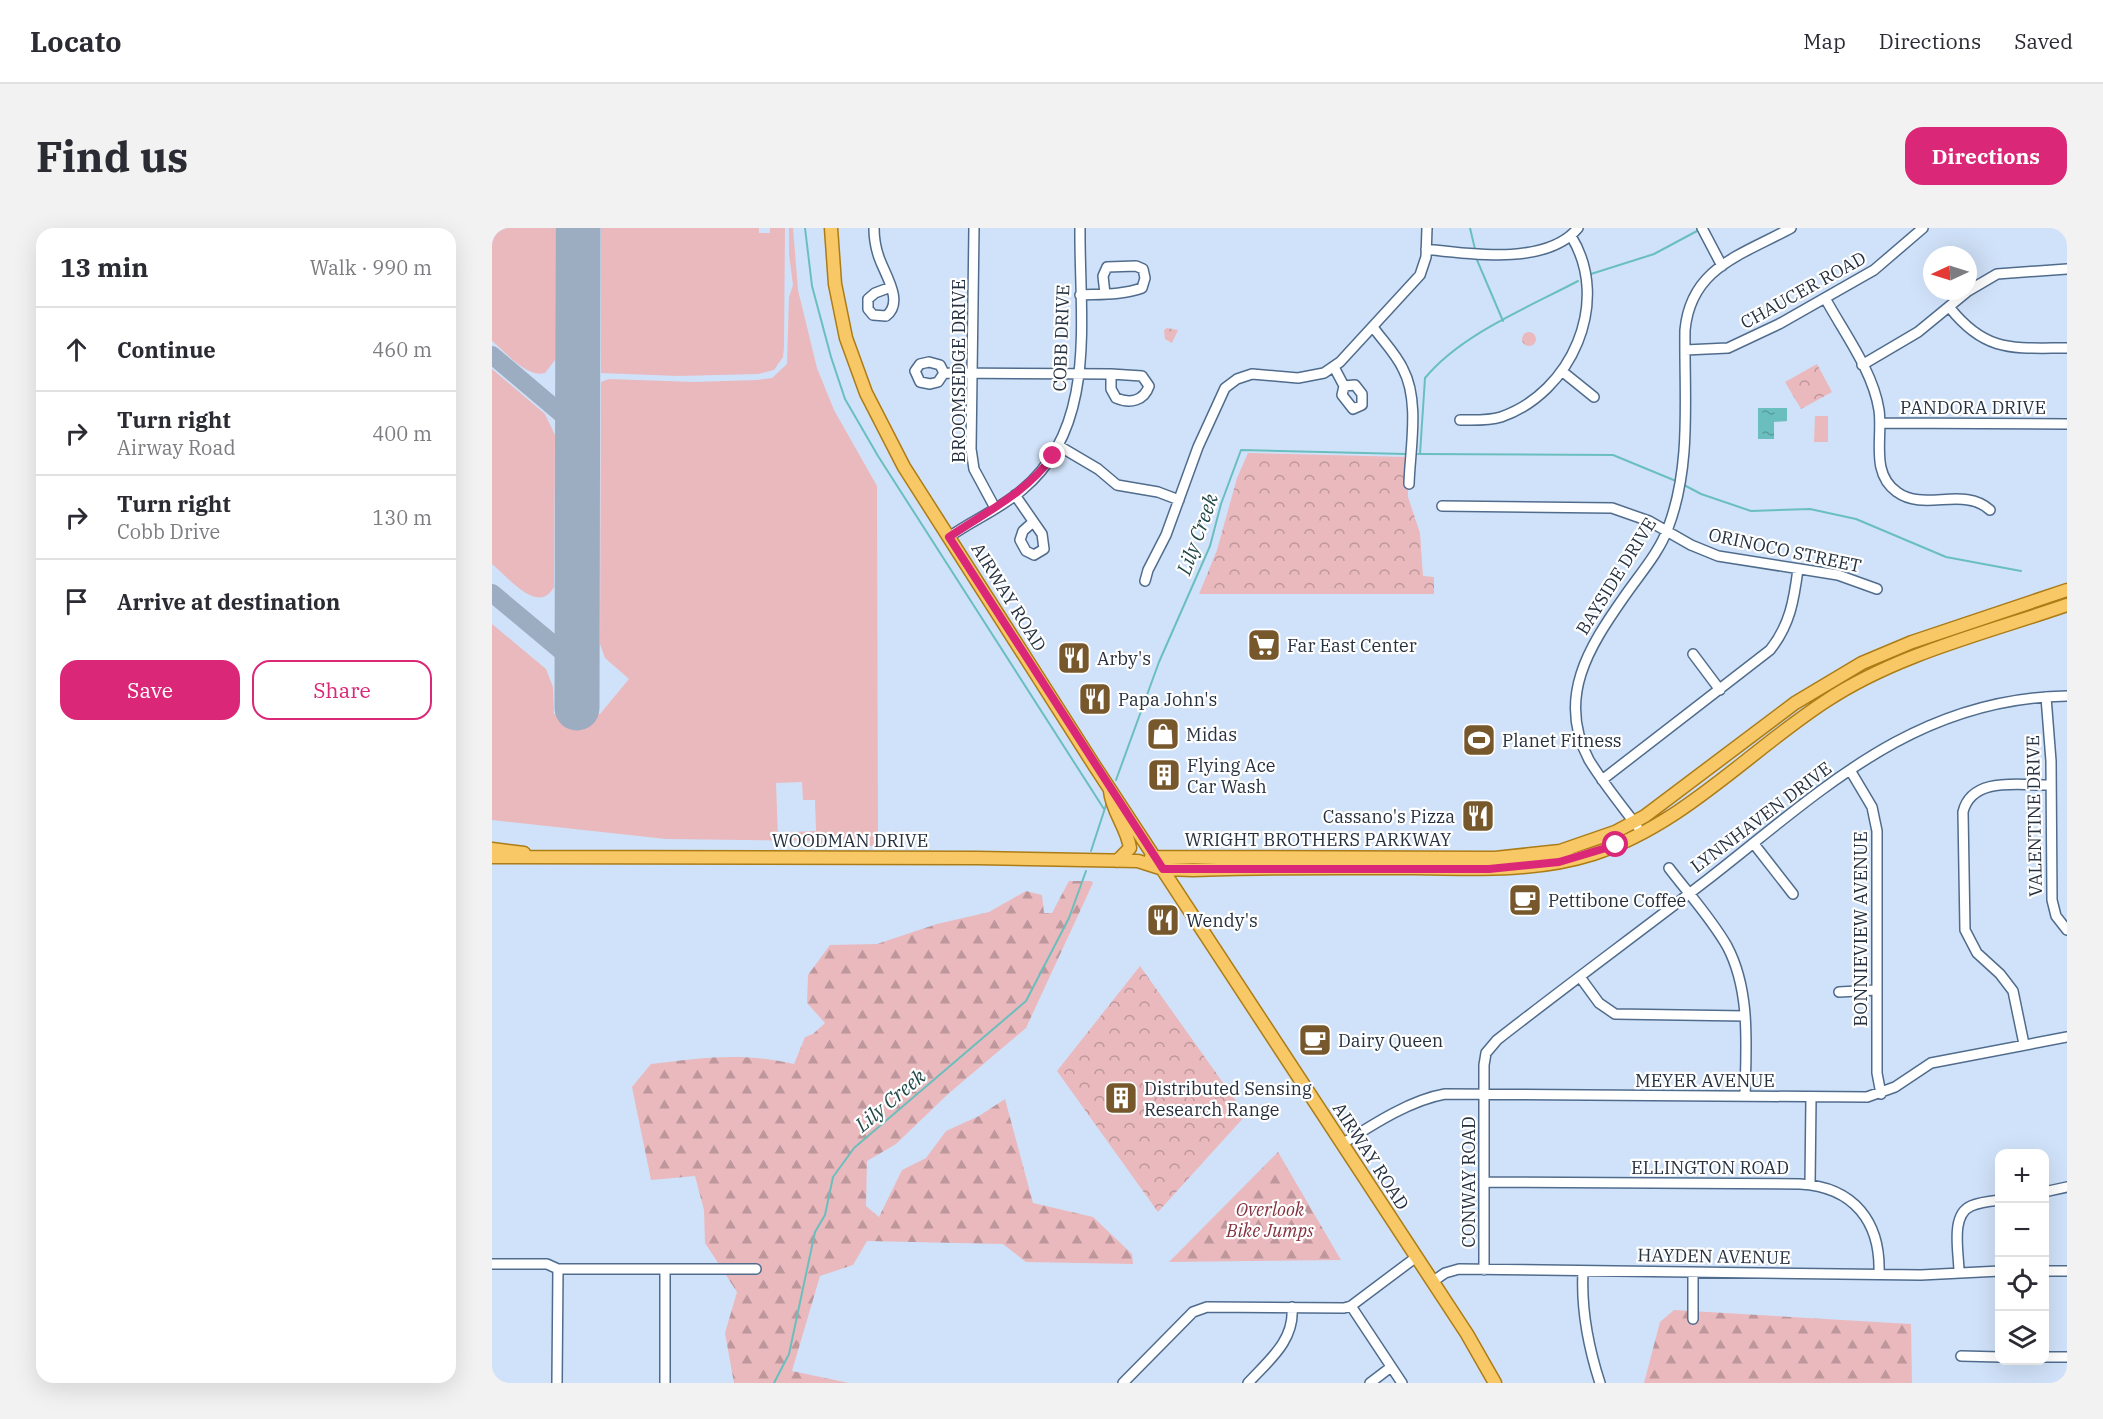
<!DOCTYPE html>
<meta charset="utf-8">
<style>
body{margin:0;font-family:"IBM Plex Serif",serif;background:#f2f2f3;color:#2b2b33}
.controls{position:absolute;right:18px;bottom:18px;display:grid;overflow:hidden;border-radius:12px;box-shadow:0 6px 24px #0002}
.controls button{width:54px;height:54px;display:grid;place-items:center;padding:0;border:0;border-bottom:2px solid #e1e1e2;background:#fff;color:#2b2b33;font:30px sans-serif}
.compass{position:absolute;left:1431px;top:18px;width:54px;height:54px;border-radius:50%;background:#fff;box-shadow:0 6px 24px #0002;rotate:266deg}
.stop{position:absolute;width:18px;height:18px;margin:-14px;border:4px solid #db2777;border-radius:50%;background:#fff}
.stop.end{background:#db2777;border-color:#fff;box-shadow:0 2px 6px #0008}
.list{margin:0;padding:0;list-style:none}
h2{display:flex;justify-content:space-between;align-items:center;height:78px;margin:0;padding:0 24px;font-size:26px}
h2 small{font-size:20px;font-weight:400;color:#7c7c81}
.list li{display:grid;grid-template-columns:39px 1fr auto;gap:18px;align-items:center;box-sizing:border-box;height:84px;padding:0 24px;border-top:2px solid #e1e1e2}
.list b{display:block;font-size:22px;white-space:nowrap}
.list p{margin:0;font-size:20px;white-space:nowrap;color:#7c7c81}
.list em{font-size:20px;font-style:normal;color:#7c7c81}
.actions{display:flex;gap:12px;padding:18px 24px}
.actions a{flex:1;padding:14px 0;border:2px solid #db2777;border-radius:18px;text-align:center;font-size:21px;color:#db2777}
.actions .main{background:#db2777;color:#fff}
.icon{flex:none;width:33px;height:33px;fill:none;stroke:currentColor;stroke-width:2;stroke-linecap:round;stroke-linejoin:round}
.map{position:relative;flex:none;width:1575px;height:1155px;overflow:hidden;border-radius:18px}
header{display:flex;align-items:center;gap:36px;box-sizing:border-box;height:84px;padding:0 30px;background:#fff;border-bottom:2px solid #e1e1e2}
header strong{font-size:28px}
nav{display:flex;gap:33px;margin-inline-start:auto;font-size:21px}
.intro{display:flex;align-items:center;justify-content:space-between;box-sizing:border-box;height:144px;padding:0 36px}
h1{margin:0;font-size:42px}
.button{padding:15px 27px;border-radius:18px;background:#db2777;color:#fff;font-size:21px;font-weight:700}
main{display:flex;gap:36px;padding:0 36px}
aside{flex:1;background:#fff;border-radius:18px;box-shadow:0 6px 24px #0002}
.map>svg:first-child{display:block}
</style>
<header>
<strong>Locato</strong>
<nav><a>Map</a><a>Directions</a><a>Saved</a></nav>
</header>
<div class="intro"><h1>Find us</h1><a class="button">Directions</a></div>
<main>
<aside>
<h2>13 min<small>Walk · 990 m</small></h2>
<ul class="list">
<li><svg class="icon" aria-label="ahead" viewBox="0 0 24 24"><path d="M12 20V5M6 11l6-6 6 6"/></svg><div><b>Continue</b></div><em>460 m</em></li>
<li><svg class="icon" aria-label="right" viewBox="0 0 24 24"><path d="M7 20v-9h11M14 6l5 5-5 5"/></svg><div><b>Turn right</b><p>Airway Road</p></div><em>400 m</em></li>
<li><svg class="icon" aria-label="right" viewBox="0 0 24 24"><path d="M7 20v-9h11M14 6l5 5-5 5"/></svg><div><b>Turn right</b><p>Cobb Drive</p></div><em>130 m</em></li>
<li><svg class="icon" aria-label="arrive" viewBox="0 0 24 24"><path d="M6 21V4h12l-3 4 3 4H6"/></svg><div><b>Arrive at destination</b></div></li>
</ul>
<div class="actions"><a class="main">Save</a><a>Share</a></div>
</aside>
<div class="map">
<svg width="1575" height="1155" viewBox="0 0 1575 1155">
<defs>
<pattern id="forest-firs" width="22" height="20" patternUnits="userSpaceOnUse" patternTransform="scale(1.5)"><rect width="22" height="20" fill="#eab9bd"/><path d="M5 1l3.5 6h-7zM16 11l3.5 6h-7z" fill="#bd979b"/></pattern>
<pattern id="park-crowns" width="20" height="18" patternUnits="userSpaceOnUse" patternTransform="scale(1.5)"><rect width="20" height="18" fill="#eab9bd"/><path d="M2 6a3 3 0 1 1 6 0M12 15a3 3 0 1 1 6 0" fill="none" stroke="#bd979b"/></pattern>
<pattern id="water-ripples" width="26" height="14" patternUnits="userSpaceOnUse" patternTransform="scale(1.5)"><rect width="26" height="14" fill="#6abfbe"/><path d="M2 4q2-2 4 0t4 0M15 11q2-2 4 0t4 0" fill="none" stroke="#579c9c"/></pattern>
</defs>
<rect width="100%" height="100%" fill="#d0e2f9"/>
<path fill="#eab9bd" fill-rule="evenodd" d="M0,0H63V132L53,145C34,150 14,124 0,113Z
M109,0H267V5H278V0H293L292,119L291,129L282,142L266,146L186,148L109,145Z
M297,0H301L306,62L325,140L342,182L385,258L386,618H322L321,613L174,611L0,592V396L54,441L61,459L62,486H108L137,451L113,430L108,416L109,154L117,151L202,154L265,152L280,150L295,136L297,69L301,57L297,26ZM310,554L311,572H323L324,603L300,604V609L286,610L284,555Z
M0,141L53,186L63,207L62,359C46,388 16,349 0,336Z
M1323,188H1336V214H1322Z"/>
<path fill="url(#forest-firs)" d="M577,653H599L601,655L534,800L456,866L404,916L375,933L374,978L387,989L410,942L434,930L454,903L487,888L513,871L541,975L601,989L640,1026L641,1036L534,1034L511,1016L375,1013L361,1037L328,1048L300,1143L357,1155H242L233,1105L245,1064L213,1015L212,982L203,948L159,952L140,859L159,836C209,830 251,824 302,836L313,809L321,806L333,795L315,775L316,747L338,717L385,716L445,696L497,684L534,663L550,667L552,685H560Z
M786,924L849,1032L677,1034Z
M1182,1082L1419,1096L1420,1155H1152L1168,1094Z"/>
<path fill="url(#park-crowns)" d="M675,100L686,102L680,115L673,111L672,102Z
M1030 111a7 7 0 1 1 14 0a7 7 0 1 1-14 0Z
M1325,136L1340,164L1309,181L1293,154Z
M756,225L915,229L916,269L928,305L931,348L942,349V366H707L725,322L745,250Z
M648,738L754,887L666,984L565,843Z"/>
<path fill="url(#water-ripples)" d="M1266,180H1295V193L1282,194V211H1266Z"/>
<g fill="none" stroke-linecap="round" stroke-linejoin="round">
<path stroke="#6abfbe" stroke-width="2" d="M313,0L320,58L339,129L353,171L386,228L612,581
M978,0L983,21
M985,32L1011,93
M1099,46L1162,26L1205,3
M926,226L1121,227L1184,253
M928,226L933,150C969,106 1037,79 1086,53
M1194,258L1209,266L1259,283L1318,281L1364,291L1454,329L1529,343
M624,552L667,434L718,318L729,276L749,222L914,226
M599,623L615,574
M282,1155L297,1126L323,1004L333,987L341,949L362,920L534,773L577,690L594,643"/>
<path stroke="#9cacc1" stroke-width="18" d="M0,127L85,199
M0,365L85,436"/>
<path stroke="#9cacc1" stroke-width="45" d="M85,480L86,0"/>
<g stroke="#506c8d" stroke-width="12">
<path id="minor" d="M382,0C382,11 384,22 388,32C394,48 412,75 394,88L381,87L376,81V71L383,65L399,59
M482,0L479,221L482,241L503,280
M1210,0L1230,38
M934,21C977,26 1055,38 1086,0
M1476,63L1505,46L1575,41
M588,67C608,66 631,67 650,60L653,50L651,41L644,38L615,39L611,48L613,66
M1333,70C1352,105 1381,143 1387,182C1391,210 1378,245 1405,264C1432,284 1472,258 1498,282
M1458,80C1494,125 1521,120 1575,120
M881,99C891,113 904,126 911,141C928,173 918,221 917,256
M1193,122L1236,120L1287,96L1382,42L1431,0
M1370,137L1426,104L1476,63
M842,139L852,158L850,167L861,181L870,177V166L863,157L852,158
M1071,144L1102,169
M452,145L446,154L438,156L428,154L423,143L428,136L437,134L448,137L452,145L619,146V161L624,170C638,176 652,173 657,158L650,148L619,146
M968,192C981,192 996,193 1009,189C1079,165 1120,74 1079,8
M1388,195L1575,196
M567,218L606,241L625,257L666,264L687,272
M523,267L550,306L552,321L542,327L534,323L528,312L531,303L541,294
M950,278L1120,280L1157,293L1199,317L1226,328L1346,347L1385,361
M457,309C481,292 508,281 530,262C607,198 587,89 588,0
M653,353L656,342L674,307L706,219L733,160L745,151L760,146L806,150L832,145L848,134L928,47L934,29L935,0
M1201,426L1228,462
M1554,469L1559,533L1560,672L1564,688L1575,702
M1358,542L1380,579L1385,603V845L1389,866
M1110,552L1278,422C1298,397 1302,372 1306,341
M1145,598C1129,577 1111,555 1097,532C1064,470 1097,419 1132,369C1147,347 1167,325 1176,300C1200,237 1192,168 1193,102C1199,39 1250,27 1299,0
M1262,616L1301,666
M1177,640C1196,665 1219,690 1235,718C1259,763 1254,819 1253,868
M1088,749L1107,775L1123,786L1253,788
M1347,764L1384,762
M1532,816L1521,763L1508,746L1485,725L1473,702L1471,584C1480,547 1530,558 1559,557
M850,916C880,897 918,872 953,866L1375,869L1403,859L1439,835L1575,809
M992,954L1308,956C1362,959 1389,994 1387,1046
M1318,956L1319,870
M1552,964L1575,959
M0,1036H55L66,1041H264
M992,1042V837L994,825L1005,812C1074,758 1145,706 1215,652C1328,564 1422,470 1575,468
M1552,1043H1575
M1091,1044C1089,1083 1096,1118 1108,1155
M1467,1044C1467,1025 1458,987 1479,978C1488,974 1499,973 1508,972
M940,1054L953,1045L967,1041L1429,1047L1508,1043
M859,1078L910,1155
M1201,1091V1045
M1469,1128L1508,1129
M1552,1129H1575
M65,1155L66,1041
M173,1155V1042
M631,1155L701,1084L715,1079L852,1080L859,1078L923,1030
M756,1155C776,1133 803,1113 800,1079
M878,1155L899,1139"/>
</g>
<g stroke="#ac7c16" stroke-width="15">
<path id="major" d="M339,0L343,56L354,110L374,165L412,239L602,537L975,1106L1003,1155
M618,563C620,584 635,599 638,620L625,633
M0,621L32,625
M0,629L485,630L646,633L671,641L701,642C775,639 849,640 923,640C983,641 1044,644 1101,626C1191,597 1257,523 1334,473C1405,426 1494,405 1575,377
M659,629L1003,630L1068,623L1123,604L1153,588L1303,475L1370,435L1420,414L1575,362"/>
</g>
<use href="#minor" stroke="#fff" stroke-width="9"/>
<use href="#major" stroke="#f8c866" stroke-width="12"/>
</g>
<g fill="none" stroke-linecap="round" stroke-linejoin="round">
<path stroke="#db2777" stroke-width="8" d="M561,228C533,266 495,283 457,309L671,641H997L1067,634L1124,617"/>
</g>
<defs>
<g id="supermarket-square" transform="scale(1.725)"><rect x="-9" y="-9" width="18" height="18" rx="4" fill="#77582d" stroke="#fff"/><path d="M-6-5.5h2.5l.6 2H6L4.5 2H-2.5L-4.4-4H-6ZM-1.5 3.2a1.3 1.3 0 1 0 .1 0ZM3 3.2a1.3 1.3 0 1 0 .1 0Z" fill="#fff"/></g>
<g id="restaurant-square" transform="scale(1.725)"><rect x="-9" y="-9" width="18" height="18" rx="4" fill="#77582d" stroke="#fff"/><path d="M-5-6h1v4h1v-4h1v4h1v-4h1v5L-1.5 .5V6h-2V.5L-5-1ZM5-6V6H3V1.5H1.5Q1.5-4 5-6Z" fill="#fff"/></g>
<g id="shop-square" transform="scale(1.725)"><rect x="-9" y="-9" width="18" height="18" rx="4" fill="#77582d" stroke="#fff"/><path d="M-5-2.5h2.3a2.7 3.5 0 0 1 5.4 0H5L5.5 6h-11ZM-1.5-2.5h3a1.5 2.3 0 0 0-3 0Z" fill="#fff"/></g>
<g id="stadium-square" transform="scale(1.725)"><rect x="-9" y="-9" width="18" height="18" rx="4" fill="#77582d" stroke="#fff"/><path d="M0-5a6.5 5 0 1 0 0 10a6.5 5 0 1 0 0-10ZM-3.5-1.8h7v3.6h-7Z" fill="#fff"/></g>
<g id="building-square" transform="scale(1.725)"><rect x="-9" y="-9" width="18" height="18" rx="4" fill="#77582d" stroke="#fff"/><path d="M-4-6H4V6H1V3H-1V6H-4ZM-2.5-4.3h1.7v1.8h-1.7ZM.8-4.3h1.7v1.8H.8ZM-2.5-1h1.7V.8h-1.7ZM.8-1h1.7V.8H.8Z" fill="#fff"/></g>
<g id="cafe-square" transform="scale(1.725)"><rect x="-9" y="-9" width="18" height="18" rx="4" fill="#77582d" stroke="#fff"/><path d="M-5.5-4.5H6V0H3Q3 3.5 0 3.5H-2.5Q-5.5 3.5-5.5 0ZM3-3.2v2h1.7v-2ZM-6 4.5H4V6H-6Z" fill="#fff"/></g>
</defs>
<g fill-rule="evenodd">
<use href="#supermarket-square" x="772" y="417"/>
<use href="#restaurant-square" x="582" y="430"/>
<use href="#restaurant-square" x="603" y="471"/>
<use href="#shop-square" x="671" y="506"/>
<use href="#stadium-square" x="987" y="512"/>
<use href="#building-square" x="672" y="547"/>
<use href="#restaurant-square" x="986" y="588"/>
<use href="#cafe-square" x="1033" y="672"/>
<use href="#restaurant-square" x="671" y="692"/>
<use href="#cafe-square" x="823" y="812"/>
<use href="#building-square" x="629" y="870"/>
</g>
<g text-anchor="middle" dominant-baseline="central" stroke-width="4.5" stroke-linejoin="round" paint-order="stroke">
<g font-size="18" fill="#263140" stroke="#fff">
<text transform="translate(1311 62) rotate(-29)">CHAUCER ROAD</text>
<text transform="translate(569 110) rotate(-88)">COBB DRIVE</text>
<text transform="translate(466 143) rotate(-90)">BROOMSEDGE DRIVE</text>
<text x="1481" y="179">PANDORA DRIVE</text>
<text transform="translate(1293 322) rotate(12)">ORINOCO STREET</text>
<text transform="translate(1124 348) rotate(-58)">BAYSIDE DRIVE</text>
<text transform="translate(517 369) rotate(58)">AIRWAY ROAD</text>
<text transform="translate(1542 588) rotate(-91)">VALENTINE DRIVE</text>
<text transform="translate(1269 589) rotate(-37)">LYNNHAVEN DRIVE</text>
<text x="826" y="611">WRIGHT BROTHERS PARKWAY</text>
<text x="358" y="612">WOODMAN DRIVE</text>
<text transform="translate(1368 701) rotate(-90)">BONNIEVIEW AVENUE</text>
<text x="1213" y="852">MEYER AVENUE</text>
<text transform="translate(879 928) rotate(57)">AIRWAY ROAD</text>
<text x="1218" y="939">ELLINGTON ROAD</text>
<text transform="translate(976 954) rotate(-90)">CONWAY ROAD</text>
<text transform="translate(1222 1028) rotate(1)">HAYDEN AVENUE</text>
</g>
<g font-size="18" fill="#263140" stroke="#fff" text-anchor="start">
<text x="795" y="417">Far East Center</text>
<text x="605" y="430">Arby's</text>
<text x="626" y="471">Papa John's</text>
<text x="694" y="506">Midas</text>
<text x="1010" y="512">Planet Fitness</text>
<text x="695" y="537">Flying Ace<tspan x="695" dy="21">Car Wash</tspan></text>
<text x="963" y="588" text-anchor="end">Cassano's Pizza</text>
<text x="1056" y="672">Pettibone Coffee</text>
<text x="694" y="692">Wendy's</text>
<text x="846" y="812">Dairy Queen</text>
<text x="652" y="860">Distributed Sensing<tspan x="652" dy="21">Research Range</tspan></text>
</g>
<g font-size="18" font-style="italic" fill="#84323f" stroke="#fff">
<text x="778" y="981">Overlook<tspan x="778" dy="21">Bike Jumps</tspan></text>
</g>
<g font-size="20" font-style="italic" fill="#214948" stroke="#fff">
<text transform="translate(705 306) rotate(-70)">Lily Creek</text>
<text transform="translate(398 872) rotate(-40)">Lily Creek</text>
</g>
</g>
</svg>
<div class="controls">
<button>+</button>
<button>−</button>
<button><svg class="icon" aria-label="locate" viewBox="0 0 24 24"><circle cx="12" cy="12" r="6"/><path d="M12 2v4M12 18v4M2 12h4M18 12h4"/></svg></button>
<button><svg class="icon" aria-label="layers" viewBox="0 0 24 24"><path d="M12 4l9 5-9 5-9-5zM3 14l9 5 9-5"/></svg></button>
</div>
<svg class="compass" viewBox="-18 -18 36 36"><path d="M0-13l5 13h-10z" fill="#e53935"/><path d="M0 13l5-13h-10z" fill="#7c7c81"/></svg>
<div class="stop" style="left:1124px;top:617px"></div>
<div class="stop end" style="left:561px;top:228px"></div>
</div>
</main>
